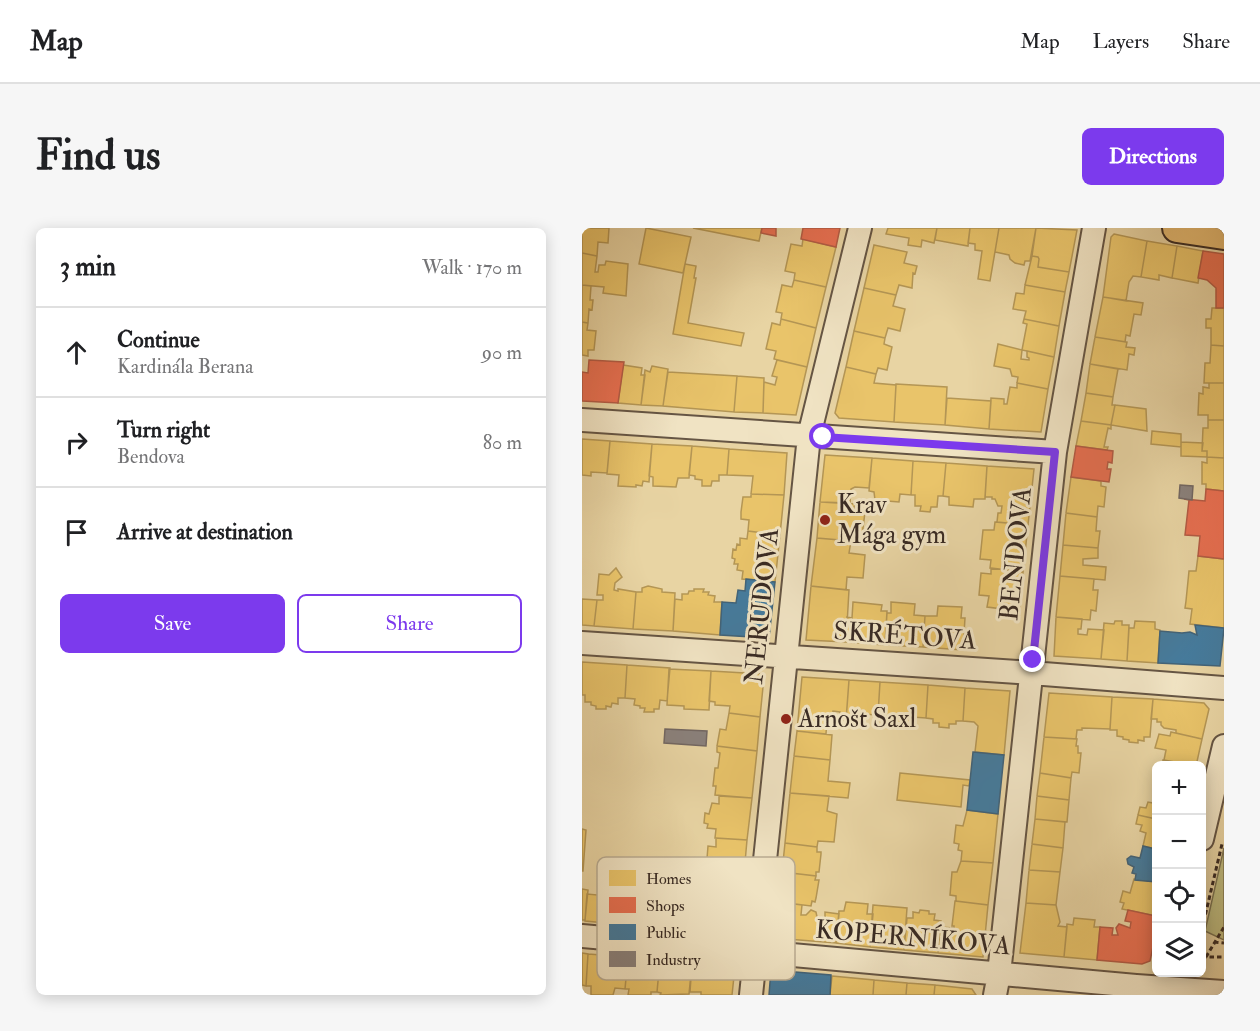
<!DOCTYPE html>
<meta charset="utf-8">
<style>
body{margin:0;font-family:"IM FELL Double Pica",serif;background:#f6f6f6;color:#202124}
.controls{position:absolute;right:18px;bottom:18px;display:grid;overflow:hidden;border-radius:9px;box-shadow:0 3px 15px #0003}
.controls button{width:54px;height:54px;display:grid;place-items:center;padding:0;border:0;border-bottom:2px solid #e0e0e0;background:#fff;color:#202124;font:30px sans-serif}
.stop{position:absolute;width:18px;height:18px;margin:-14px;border:4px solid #7c3aed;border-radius:50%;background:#fff}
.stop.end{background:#7c3aed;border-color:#fff;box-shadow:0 2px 6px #0008}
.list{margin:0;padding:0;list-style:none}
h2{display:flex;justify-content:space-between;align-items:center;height:78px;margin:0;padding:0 24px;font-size:26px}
h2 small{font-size:20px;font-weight:400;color:#757577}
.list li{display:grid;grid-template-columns:39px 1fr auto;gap:18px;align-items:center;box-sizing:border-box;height:90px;padding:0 24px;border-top:2px solid #e0e0e0}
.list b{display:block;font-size:22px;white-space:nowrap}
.list p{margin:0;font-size:20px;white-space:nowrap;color:#757577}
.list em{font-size:20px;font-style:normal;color:#757577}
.actions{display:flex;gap:12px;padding:18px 24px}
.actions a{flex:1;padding:14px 0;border:2px solid #7c3aed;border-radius:9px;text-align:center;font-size:21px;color:#7c3aed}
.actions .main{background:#7c3aed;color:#fff}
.icon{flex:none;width:33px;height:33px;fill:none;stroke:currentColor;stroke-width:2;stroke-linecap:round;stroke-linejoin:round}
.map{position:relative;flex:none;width:642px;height:767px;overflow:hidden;border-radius:9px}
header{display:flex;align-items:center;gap:36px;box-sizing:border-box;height:84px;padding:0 30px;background:#fff;border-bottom:2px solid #e0e0e0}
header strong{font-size:28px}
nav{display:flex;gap:33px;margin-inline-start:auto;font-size:21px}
.intro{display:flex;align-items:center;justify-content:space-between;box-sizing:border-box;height:144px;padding:0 36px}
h1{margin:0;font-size:42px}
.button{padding:15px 27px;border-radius:9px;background:#7c3aed;color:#fff;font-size:21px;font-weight:700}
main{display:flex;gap:36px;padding:0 36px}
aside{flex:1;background:#fff;border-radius:9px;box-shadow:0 3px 15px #0003}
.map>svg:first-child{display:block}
</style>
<header>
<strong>Map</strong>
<nav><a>Map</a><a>Layers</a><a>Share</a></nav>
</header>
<div class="intro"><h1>Find us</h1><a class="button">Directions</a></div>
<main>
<aside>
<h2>3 min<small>Walk · 170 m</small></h2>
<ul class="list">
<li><svg class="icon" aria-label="ahead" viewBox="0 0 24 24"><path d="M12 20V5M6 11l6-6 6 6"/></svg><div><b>Continue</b><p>Kardinála Berana</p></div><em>90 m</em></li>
<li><svg class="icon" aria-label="right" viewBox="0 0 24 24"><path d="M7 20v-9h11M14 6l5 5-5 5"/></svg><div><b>Turn right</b><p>Bendova</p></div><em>80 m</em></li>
<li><svg class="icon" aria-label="arrive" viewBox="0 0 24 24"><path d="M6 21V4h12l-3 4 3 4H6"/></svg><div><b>Arrive at destination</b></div></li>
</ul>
<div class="actions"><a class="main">Save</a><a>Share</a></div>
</aside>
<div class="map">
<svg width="642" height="767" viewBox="0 0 642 767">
<rect width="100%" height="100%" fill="#e8d4a3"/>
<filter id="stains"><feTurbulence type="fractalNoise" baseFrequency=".00333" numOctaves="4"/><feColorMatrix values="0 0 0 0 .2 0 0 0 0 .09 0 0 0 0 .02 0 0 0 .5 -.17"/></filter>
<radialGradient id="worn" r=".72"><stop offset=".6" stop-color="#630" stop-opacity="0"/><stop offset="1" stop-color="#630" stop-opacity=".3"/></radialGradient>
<path fill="#bdbb80" stroke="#7b7352" stroke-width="1.5" d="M642,620V712L623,703Z"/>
<path fill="#e9c46a" stroke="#b49655" stroke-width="1.5" d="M0,0H27L26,15L16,14L15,28L0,25Z
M64,0L109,9L101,45L57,36Z
M111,0H180L177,13Z
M306,0H355L352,15L340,12L339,19L326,17L327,10L304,6Z
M355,0H388L386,18L353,12Z
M388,0H417L408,53L396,51L400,23L393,22V16L386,15Z
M417,0H454L448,33H443L442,37L433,35L428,31L427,27L413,24Z
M454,0L495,2L487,44L456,39L457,31L456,29L450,28Z
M532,6L565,13L559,49L551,48L547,54L544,73L521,69L529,9Z
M221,11L254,19L244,59L212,52L213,45L203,43L209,16L220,18Z
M565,13L595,18L590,50L577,47V52L559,49Z
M292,17L325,24L322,35L335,38L333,46L331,45L330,60L317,57L314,67L282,60Z
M595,18L621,23L616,55L590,50Z
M0,25L15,28L13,44H16L17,37H23L24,33L46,36L44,68L21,65L22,59L0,57Z
M450,28L456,29L457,31L456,39L487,44L483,64L443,57Z
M103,36L114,38L112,50H114L106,95L162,105L159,118L91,106Z
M212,52L244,59L234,100L199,91L200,85L194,84L200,57L210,59Z
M0,57L9,58L8,72H11L10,82L7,81L6,95L0,94Z
M443,57L483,64L477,98L442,91L444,83L431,81L434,65L442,66Z
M282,60L314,67L311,78L323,81L318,103L306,100L303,110L272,103Z
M521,69L561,75L559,87L552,86L548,108L544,107L543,114L513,109Z
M630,80H642V118L629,117V100H624V91H629Z
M199,91L234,100L225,139L192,131L194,123L184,121L190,95L198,97Z
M442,91L477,98L472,129L440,122L445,96L441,95Z
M0,94L6,95L5,102L14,103L12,122H6V128L0,127Z
M272,103L303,110L302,116L310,119L305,142L296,140L294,146L264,139Z
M513,109L545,114L544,119L553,120L552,127L547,126L545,142L508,136Z
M416,116L440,122L439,131L447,132V130L445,129V123L472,129L466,161L435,155L436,149L430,148L428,141L412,138Z
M629,117L642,118V155H622L623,135H628Z
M195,132L225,139L214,187L181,185L182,154L193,157L195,149L190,148Z
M508,136L536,141L531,169L504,165Z
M41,137L60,140L59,147H63L59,177L36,175Z
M70,138L86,141L81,178L59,177L63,142L68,144Z
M264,139L294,146L292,155L314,157L312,194L257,190L253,185Z
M86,144L155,148L152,184L81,178Z
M155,148L182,150L181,185L152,184Z
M435,155L466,161L459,204L407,201L409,170L422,171V176H425L428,159L435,160Z
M627,155H642V192H626V187H616L617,165L621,166V159L627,160Z
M314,156L365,159L363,197L312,194Z
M504,165L531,169L530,177H533L529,197L499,193Z
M365,170L409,173L407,201L363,197Z
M533,177L564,181L565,203L529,197Z
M626,192H642V230L625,229V223H620L621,200H626Z
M499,193L529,197V201L526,200L522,219H526L525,222L494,218Z
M570,203L599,206V219L569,216Z
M0,211L28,213L25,245L9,244V248L0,247Z
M28,213L70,216L67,254L61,253L60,258L54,257V259L36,258L37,247L25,246Z
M599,214L621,215L620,223H625V229L599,228Z
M70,216L110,218L107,250H96L94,259L71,258V249L67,248Z
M110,218L147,221L145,247H137V253H130L129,258H120V252L113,251V248L107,247Z
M147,221L205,225L202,267L169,266L171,248L145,247Z
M243,227L290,230L287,260L273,259L269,261L268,275L238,274Z
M625,229L642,230V263L624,261V256H620V234L625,235Z
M290,230L331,233L329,267L318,266L317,274L293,272L292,264L287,263Z
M331,233L364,235L361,268H356L355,279H349L348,284L338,283L339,278H333V267H329Z
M364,235L405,238L403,271H392L391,279L367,277V269L361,268Z
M405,238L452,241L446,297L415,294L416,285H419L420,278H416L413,271H410V269H403Z
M489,249L519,253V258L524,259L522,279L516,278L515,289L484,285Z
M169,266L202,267L198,307L166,303L167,292L159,291V284L161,269H169Z
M238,274L273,276L271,283L283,284L280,308L269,307V313L235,310Z
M484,285L515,289L514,303H518L516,320L481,317Z
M413,294L446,297L441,344L408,340L409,332L398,331L401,302H412Z
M166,303L198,307L193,354L160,351L161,343L155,342L156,336H152L153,331L150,330L151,321L154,322L155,316L158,317V310L165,311Z
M235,310L269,313L267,325L283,327L281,350L265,349L264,362L229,358Z
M481,317L516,320V330L501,331V337L524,339L523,352L478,348Z
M616,328L642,331V400L608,396L610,381L603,380L604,373L607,343H614Z
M34,340L40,349L33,355L32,362L36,363V361L54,364L51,401L12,398L15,372H21V367H15L17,346L27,347Z
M409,340L441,344L437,383L405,379L407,368L397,367L399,345L409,346Z
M478,348L512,351L511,362H516L514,383L509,382L508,392L474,389Z
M66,358L80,361V364L93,365L91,403L51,401L54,364H60V360Z
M229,358L267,362L264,414L224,412Z
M112,361H122L121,364H127L126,367L133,368L132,374H140L138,407L91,403L93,371L100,372V366H106L107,363H112Z
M0,371L15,372L12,398L0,397Z
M271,374L300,377L299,383H305L303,417L264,414L265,389L270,390Z
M309,374L333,376L332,387L343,388L341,419L303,417L305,385H309Z
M356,378L380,379L379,390H383L381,422L341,419L343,388H355Z
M474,389L500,391L499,401H496V406L505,407L506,401L522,402L519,431L472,428Z
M533,393H540V397H547L545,433L519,431L522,395L532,396Z
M553,393L573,394V401L578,402L576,435L545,433L547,400H552Z
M0,434L45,437L43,470H36V476L30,475L29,479L24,478V481H14V478L9,477V474H3V467H0Z
M45,437L88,440L85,473L78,472L77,481H72V484H62L63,480H58V478L52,477L53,471L43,470Z
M87,441L129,443L127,482L102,481V478L85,477Z
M129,443L180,446L182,449L178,489L147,485L148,478L133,477V474L127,473Z
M220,449L267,452L264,492H258V484L251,483L250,491H245L244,506L215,503Z
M267,452L298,454L296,487L280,486L279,491L273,490V494L264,493Z
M298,454L346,457L344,490L330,489L329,497H324L309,495V488L296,487Z
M346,457L383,460L381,493H374V496H367V500L357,499V495H351V491L344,490Z
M383,460L428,463L422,527L393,524L396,498L392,494L381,493Z
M467,465L530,469L528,501L500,500V502H495L494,511L462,509Z
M530,469L571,471L568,509H562V513L556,512V515L547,514V512L541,511V509L535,508V502H528Z
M571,471L622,475L627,481L620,511L594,505V502L582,500L579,497V494H575V491H569Z
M147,485L178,489L175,523L135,518L138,501L144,502Z
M215,503L250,507L248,532L212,528Z
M589,504L620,511L614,538L582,532L584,522L573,520L577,506L588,508Z
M462,509L495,511L494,518H496V525H499L497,545L490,544L489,550L458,545Z
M135,518L175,523L170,570L133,567L134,558H131L133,540H136L138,525L135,524Z
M212,528L248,532L246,553L268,555L266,570L208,565Z
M581,532H582L606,538H576L578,535L581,536Z
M318,545L388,552L387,558L381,557L379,579L315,572Z
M458,545L489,550L487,572L455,568Z
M574,562V591L556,587L558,579L564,580L566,574L571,575Z
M208,565L247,568L245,583L255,586L252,614L236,613L235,619L203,615Z
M137,568L170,570L165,612L133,610L134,601L125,600L126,596L122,595L123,585L127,586L130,575L137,576Z
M455,568L487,572L485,594L453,591Z
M385,582L416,586L411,635L379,633L380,623L376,622L377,616L372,615L374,597L381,598Z
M556,587L574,591V621L561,618L564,605L558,603L560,597L554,596Z
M453,591L483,594L481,620L450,616Z
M0,601L4,602L1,643H0Z
M134,610L165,612L161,657L131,654V644L124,643L126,618L134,619Z
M203,615L235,619V624H239V626L237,644H234V648L200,644Z
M450,616L481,620L478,644L447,642Z
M379,633L411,635L406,677L374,673V668L368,667L370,644H375Z
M447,642L478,644L474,677L444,675Z
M200,644L234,648L233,652H237L234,670L233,674L230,673L229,678L197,674Z
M552,651L574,654V688L540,681L542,675L538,674L541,663L548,665Z
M124,653L161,657L157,694L122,691L121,704L3,693L5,666L122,677Z
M0,661L6,662L3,692H0Z
M373,673L406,677L401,729L356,725L358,699L372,700V698H370Z
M197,674L220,677L219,687H224L229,682L234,684L235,689L243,690V684L257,686L254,715L193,710Z
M264,674L286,676L285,686H291L288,719L254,715L257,683H262Z
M444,675L474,677L478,694L476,698L485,699L482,729L438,725Z
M291,677L325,680L322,722L288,719Z
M338,682L347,683V686H353L352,692L359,693L356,725L322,722L325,690H331V684L337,685Z
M492,690L513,692L512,699H518L515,732L482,729L485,696L491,697Z
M0,725L6,726L4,758L0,757Z
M6,726L46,729L43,761L33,760L31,767H9V758H4Z
M46,729L78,732L75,764H69V767H46L47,761H43Z
M78,732L110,735L107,766L78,767L79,765L75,764Z
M110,735L153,739L150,767H119V764H108Z
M250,748L292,752L291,767H248Z
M292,752L325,755L324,767H291Z
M325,755L353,757L352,767H324Z
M353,757L390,761L394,767H352Z"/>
<path fill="#e76f51" stroke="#b35b44" stroke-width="1.5" d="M180,0H194V8L179,5Z
M221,0H258L254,19L219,11Z
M621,23L642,26V80H634V60L625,52L616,50Z
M7,132L42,134L36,175L0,173V144L6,145Z
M494,218L531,223L530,235L526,234L525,241H529L527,254L489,249Z
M624,261L642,263V331L616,328L618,308L603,307L607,272L602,271L623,273Z
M546,682L574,688V705L568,733L560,736L515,732L518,699L531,700L530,707H536L534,700L537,696L548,700L549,694L543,693Z"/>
<path fill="#457b9d" stroke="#416379" stroke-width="1.5" d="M164,351L193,354L187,410L138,407L140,374L154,375L156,362L163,363Z
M613,397L642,400L638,438L576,435L578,403L600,405L608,404L615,407Z
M391,524L422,527L416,586L385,582Z
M561,618L574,621V654L553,652L554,646L550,645L552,639L546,636L545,631L549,628L558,630Z
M189,742L249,747L248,767H187Z"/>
<path fill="#8a817c" stroke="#726762" stroke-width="1.5" d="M598,257L611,258L610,272L597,270Z
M83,501L125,503L124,518L82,515Z"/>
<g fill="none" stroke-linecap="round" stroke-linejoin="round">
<g stroke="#655544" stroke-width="26">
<path id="minor" d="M0,192L473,224
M0,415L436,444L642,460
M620,611L642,518
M0,708L554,758L642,764
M169,767L227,208L278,0
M413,767L417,746L473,224L512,0"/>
</g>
<g stroke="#392b24" stroke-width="32">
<path id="major" d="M595,0L642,7"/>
</g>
<path stroke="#392b24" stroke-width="3" stroke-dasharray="4.5 3" stroke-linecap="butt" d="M620,701L640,616
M632,714L642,715
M620,729H642
M624,729L642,699"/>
<use href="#minor" stroke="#f0e3c3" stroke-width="22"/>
<use href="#major" stroke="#e4ba72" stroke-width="28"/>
</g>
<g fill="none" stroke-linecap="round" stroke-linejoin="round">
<path stroke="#7c3aed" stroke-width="8" d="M241,209L473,224L451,432"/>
</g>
<g fill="#8f2418" stroke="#f0e3c3" stroke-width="2">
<circle cx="243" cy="292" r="6"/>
<circle cx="204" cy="491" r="6"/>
</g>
<g text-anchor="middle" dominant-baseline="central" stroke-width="6" stroke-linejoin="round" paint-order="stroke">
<g font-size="26" fill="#392b24" stroke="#f0e3c3" text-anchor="start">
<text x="255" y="277">Krav<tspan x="255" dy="30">Mága gym</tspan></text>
<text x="216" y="491">Arnošt Saxl</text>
</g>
<g font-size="26" fill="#392b24" stroke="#f0e3c3">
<text transform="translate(434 326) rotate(-84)">BENDOVA</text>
<text transform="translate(180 378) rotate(-84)">NERUDOVA</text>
<text transform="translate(323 408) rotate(4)">SKRÉTOVA</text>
<text transform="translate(331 710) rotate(5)">KOPERNÍKOVA</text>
</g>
</g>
<rect x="15" y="629" width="198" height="123" rx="9" fill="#f0e3c3" stroke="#b9ac93" stroke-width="1.5"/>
<rect x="27" y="642" width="27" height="16" fill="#e9c46a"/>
<rect x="27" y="669" width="27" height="16" fill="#e76f51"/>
<rect x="27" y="696" width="27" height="16" fill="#457b9d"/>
<rect x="27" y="723" width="27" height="16" fill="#8a817c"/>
<g font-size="16" fill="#392b24">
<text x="64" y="656">Homes</text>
<text x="64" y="683">Shops</text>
<text x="64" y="710">Public</text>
<text x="64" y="737">Industry</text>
</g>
<rect width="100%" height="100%" filter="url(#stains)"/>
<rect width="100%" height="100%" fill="url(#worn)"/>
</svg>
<div class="controls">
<button>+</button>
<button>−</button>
<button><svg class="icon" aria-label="locate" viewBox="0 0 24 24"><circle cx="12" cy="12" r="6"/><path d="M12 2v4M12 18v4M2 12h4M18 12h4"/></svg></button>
<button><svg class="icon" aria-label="layers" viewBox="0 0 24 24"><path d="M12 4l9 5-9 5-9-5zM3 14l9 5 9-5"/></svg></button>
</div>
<div class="stop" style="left:241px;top:209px"></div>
<div class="stop end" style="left:451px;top:432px"></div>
</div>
</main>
